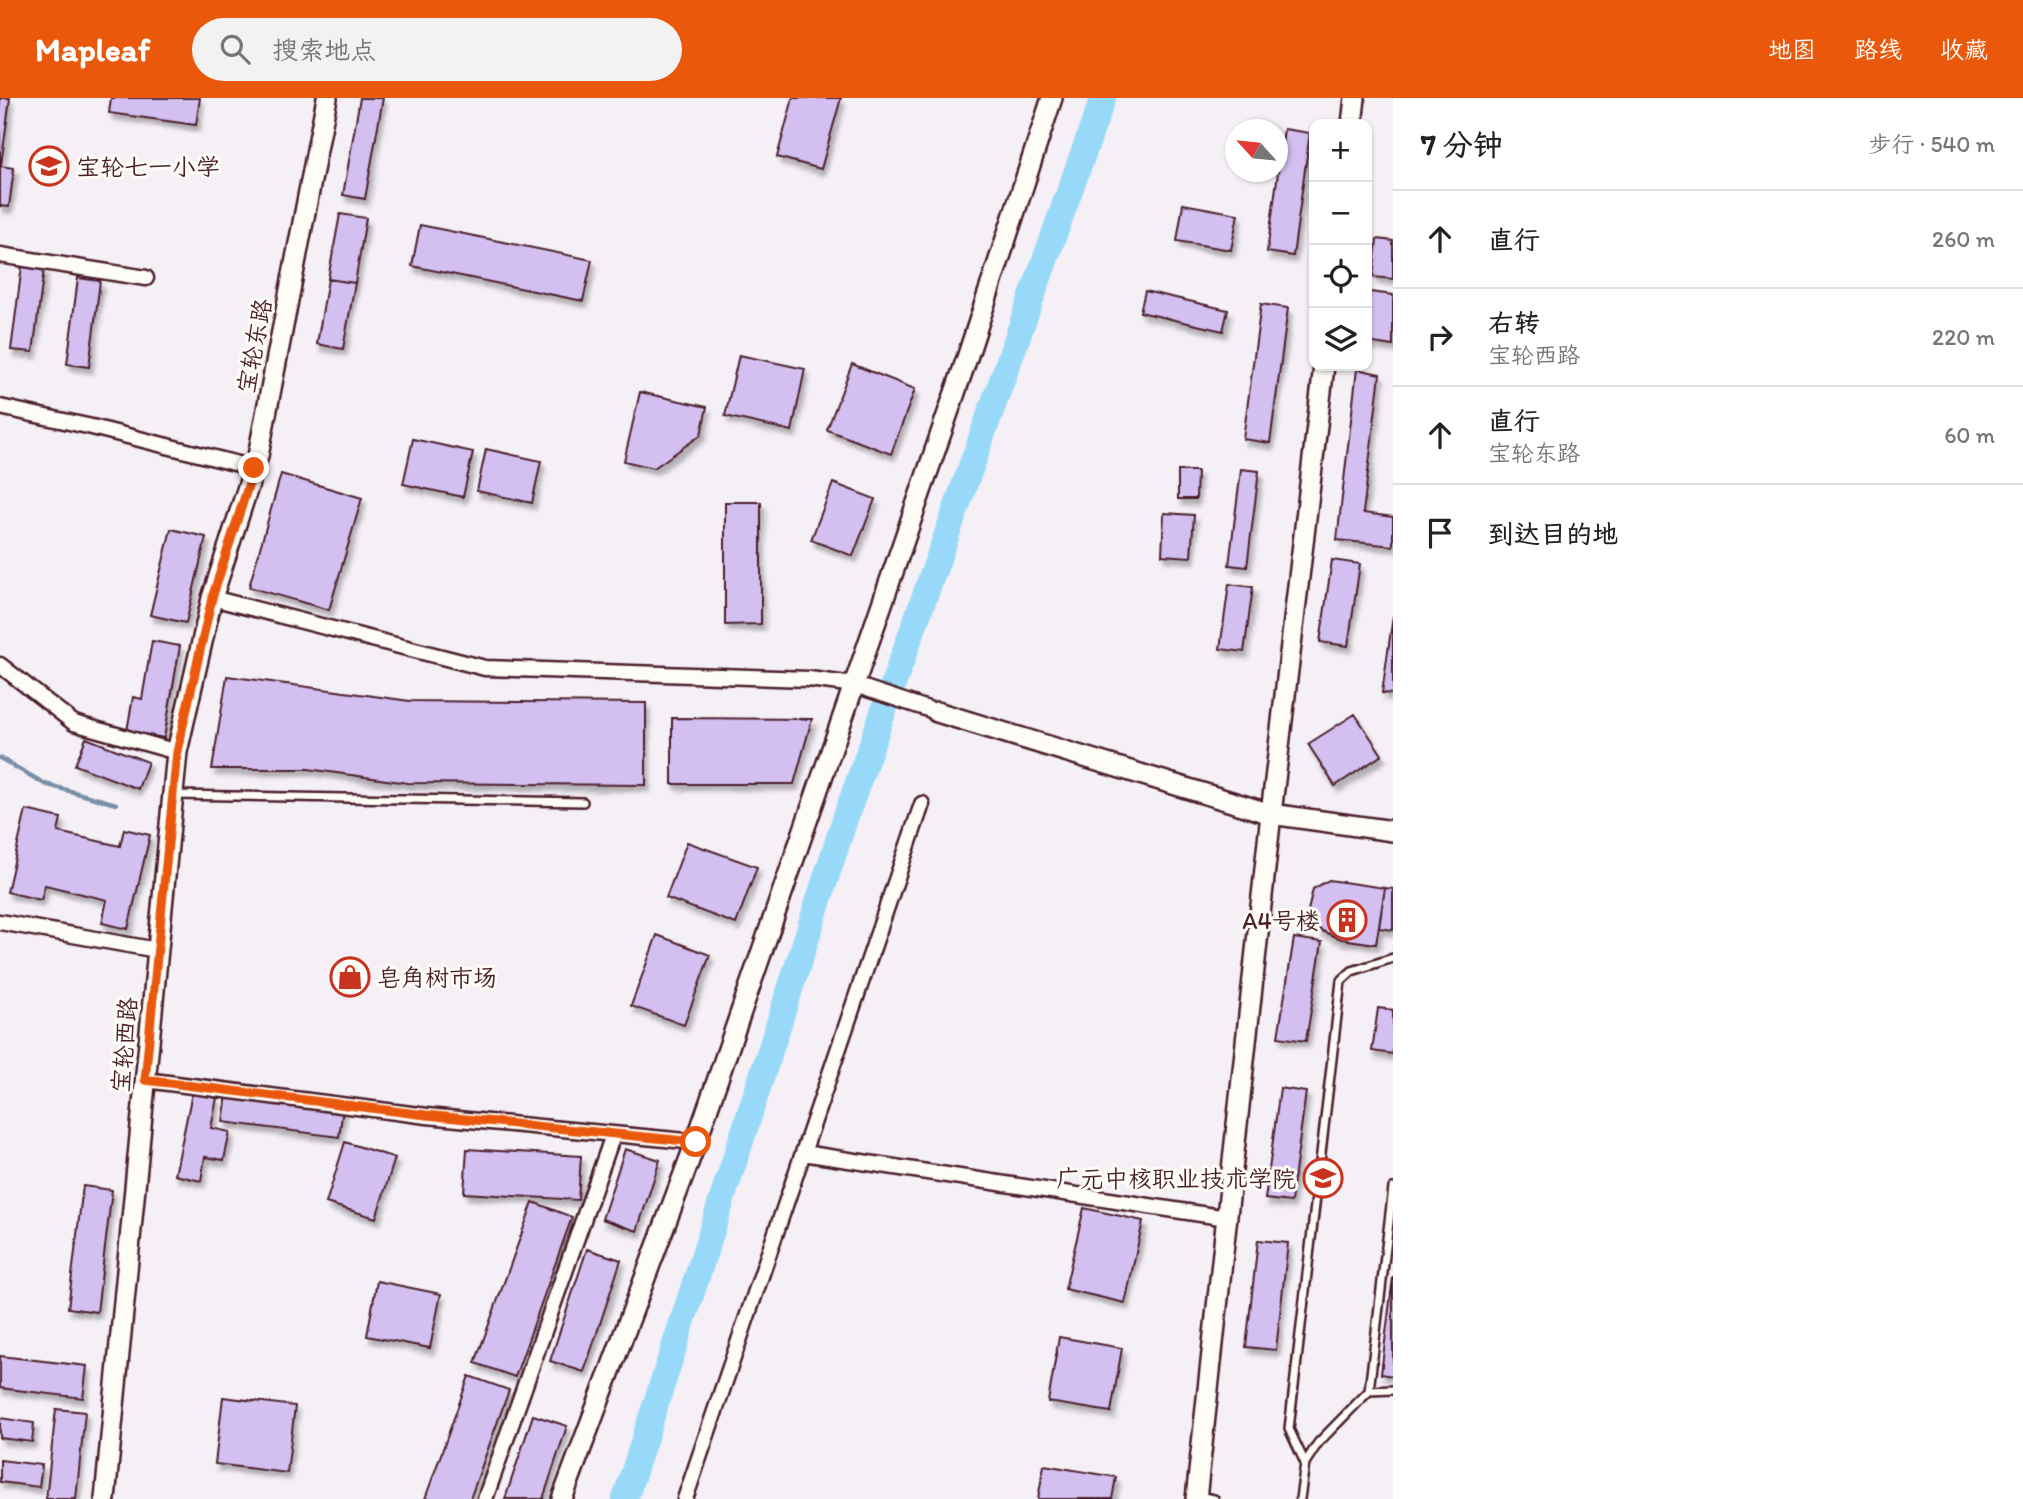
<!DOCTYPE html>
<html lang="zh">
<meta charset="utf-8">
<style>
body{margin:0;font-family:Itim,"LXGW WenKai TC",sans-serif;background:#f2f2f2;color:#222}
.controls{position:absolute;right:21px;top:21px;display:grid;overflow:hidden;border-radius:14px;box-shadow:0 2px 5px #0004}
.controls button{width:63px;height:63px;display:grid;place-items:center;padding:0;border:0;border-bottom:2px solid #e0e0e0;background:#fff;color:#222;font:35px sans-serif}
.compass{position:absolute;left:1225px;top:21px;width:63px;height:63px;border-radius:50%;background:#fff;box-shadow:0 2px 5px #0004;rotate:297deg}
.stop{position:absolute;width:21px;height:21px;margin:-16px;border:5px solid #ea580c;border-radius:50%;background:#fff}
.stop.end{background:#ea580c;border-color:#fff;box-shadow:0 2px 7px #0008}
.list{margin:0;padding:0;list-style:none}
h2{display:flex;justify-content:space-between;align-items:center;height:91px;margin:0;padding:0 28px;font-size:30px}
h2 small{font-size:23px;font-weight:400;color:#767676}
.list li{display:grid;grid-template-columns:46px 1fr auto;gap:21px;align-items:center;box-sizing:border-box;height:98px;padding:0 28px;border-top:2px solid #e0e0e0}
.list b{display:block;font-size:26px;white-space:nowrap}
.list p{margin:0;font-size:23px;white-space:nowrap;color:#767676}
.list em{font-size:23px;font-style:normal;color:#767676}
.icon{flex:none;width:38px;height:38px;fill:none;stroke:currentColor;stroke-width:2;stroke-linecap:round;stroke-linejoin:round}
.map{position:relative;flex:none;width:1393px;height:1401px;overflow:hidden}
header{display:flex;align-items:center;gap:42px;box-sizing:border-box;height:98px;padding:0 35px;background:#ea580c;color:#fff}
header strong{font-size:33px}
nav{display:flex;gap:38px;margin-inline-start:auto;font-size:24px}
.search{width:490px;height:63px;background:#f2f2f2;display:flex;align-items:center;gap:18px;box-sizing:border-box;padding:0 24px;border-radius:38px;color:#767676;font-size:26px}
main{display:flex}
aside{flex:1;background:#fff}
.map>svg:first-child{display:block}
</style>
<header>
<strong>Mapleaf</strong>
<div class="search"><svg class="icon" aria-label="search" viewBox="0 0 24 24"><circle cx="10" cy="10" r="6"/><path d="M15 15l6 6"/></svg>搜索地点</div>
<nav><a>地图</a><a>路线</a><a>收藏</a></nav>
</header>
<main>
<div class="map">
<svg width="1393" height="1401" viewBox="0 0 1393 1401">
<defs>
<filter id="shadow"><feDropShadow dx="3.5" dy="6" stdDeviation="2" flood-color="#0004"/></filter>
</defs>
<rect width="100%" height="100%" fill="#f5f0f6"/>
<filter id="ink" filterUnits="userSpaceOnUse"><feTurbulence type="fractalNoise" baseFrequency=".0143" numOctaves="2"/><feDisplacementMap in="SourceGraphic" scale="14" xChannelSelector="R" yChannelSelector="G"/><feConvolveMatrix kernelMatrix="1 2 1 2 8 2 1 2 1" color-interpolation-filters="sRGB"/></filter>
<g filter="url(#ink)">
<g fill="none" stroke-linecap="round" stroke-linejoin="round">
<path stroke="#798fa7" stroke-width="4.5" d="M0,660L45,686L116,706"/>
<path stroke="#98d9f9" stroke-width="26" d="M625,1401L846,718L1103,0"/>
</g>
<path fill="#d3c0f1" stroke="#4a1f2b" stroke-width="2" filter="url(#shadow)" d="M0,0H10L1,68H0Z
M111,0H200L196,27L109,15Z
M360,0H383L365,101L343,97Z
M793,0H841L821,71L777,59Z
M1284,31L1310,35L1293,158L1267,154Z
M0,68L14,70L9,109L0,108Z
M1183,106L1238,116L1231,152L1177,143Z
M340,116L366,120L355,185L328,181Z
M420,127L592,162L583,203L412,168Z
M1377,141L1393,143V181L1373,179Z
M22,168L44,171L33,254L11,252Z
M78,180L100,183L89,269L67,266Z
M328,181L355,185L343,251L317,246Z
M1145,193L1228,212L1223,233L1140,214Z
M1370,194L1393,197V248L1367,244V216Z
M1261,206L1288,210L1270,345L1243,341Z
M739,257L805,271L792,333L725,318Z
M852,266L915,291L891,356L827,332Z
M1357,271L1380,276L1363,415L1393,419V448L1337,442Z
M640,294L707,309L701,337L654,370L624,363Z
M413,341L473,354L463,399L403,386Z
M486,351L541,363L532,405L477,393Z
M1241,371L1259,373L1247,469L1229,467Z
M1178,373H1197L1196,401H1178Z
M281,376L362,400L329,512L249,489Z
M833,385L875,401L853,458L811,442Z
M725,404H761V526L725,527Z
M1164,415L1194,417L1191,459L1162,457Z
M171,431L206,439L186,525L150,517Z
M1332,462L1360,466L1348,548L1320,544Z
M1229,486L1253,489L1244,554L1220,551Z
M1393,518V596L1382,595Z
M152,543L180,548L164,640L127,633L133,599L142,601Z
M227,578L410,603L646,605V687L408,685L308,671H212Z
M1355,616L1382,657L1335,688L1308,646Z
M672,620L812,621L794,686H672Z
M86,640L148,664L138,691L75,667Z
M26,712L61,720L58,734L120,748L124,731L150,737L128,831L102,825L107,802L45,787L41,802L7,794Z
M687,744L757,769L736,826L666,800Z
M1329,782L1385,790L1376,846L1341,841L1320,832L1308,813L1313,791Z
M1385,790L1393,791V832L1379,830Z
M657,837L710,857L684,927L631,908Z
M1294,840L1322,844L1306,943L1278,939Z
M1378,910L1393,912V956L1372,953Z
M1280,990L1306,994L1291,1104L1265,1101Z
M192,995L217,1000L211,1030L230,1034L224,1062L205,1059L201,1083L175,1077Z
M227,996L343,1010L339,1039L223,1024Z
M345,1044L395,1060L376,1120L326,1105Z
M467,1051L581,1058L578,1102L464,1095Z
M625,1051L660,1062L637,1133L602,1121Z
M83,1088L112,1092L97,1214L68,1210Z
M533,1104L572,1119L515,1279L475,1265Z
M1084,1110L1143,1123L1125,1205L1065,1191Z
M1258,1142L1288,1145L1276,1252L1246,1249Z
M587,1151L621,1162L584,1274L550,1263Z
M1393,1179V1278L1381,1276Z
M377,1183L441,1196L430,1250L367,1238Z
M1059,1239L1122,1250L1111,1314L1048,1304Z
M0,1258L87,1268L83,1300L0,1290Z
M469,1278L509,1292L470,1401H425Z
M223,1299L295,1308L287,1375L215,1366Z
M56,1311L85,1314L76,1401H46Z
M533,1317L567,1328L543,1401H505Z
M0,1320L34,1325L32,1344L0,1340Z
M0,1362L42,1367L39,1389L0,1384Z
M1044,1367L1116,1379L1112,1401H1038Z"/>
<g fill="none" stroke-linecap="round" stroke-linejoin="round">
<g stroke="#4a1f2b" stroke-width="12">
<path id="lane" d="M173,697L583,704
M1369,1293L1393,1292
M1305,1365L1289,1331L1341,883L1352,873L1393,860
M1197,1398L1214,1401
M1300,1401L1305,1365L1318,1345L1369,1293L1393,1090"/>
</g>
<g stroke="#4a1f2b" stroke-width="19">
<path id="street" d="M0,157L146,180
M0,309L92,329L254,370
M212,500L485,570L809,581L855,587L937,614
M0,567L74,625L177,654
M0,824L157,852
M145,982L427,1018L696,1044
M803,1055L1227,1120
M485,1401L613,1037
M685,1401L922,706"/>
</g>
<g stroke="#4a1f2b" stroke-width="24">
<path id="secondary" d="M1352,26L1355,0
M937,614L1271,716L1393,733
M105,1401L177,654L212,500L258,358L327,0
M562,1401L696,1044L967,260L1052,0
M1196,1401L1271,716L1324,268"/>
</g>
<use href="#lane" stroke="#fdfcf7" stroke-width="7"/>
<use href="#street" stroke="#fdfcf7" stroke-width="14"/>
<use href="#secondary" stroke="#fdfcf7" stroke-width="19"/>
</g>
</g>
<g fill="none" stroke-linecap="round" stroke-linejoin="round" filter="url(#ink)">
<path stroke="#ea580c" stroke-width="9" d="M254,370L212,500L177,654L145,982L426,1017L696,1044"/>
</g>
<defs>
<g id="school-ring" transform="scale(2.0125)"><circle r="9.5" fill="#fdfcf7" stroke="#c8321e" stroke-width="1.5"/><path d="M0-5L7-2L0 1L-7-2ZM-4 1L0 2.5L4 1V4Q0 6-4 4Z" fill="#c8321e"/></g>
<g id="building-ring" transform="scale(2.0125)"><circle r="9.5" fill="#fdfcf7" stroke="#c8321e" stroke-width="1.5"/><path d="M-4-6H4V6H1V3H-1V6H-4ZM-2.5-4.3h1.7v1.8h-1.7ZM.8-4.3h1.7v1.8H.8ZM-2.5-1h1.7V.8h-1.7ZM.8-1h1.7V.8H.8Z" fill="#c8321e"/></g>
<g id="shop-ring" transform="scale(2.0125)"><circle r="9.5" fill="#fdfcf7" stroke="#c8321e" stroke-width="1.5"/><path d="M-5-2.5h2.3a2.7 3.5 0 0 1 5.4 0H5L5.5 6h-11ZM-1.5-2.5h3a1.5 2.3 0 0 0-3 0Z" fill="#c8321e"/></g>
<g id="university-ring" transform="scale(2.0125)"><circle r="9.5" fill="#fdfcf7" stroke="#c8321e" stroke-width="1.5"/><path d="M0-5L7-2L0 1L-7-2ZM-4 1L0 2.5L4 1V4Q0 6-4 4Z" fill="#c8321e"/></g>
</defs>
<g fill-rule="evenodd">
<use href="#school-ring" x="49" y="68"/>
<use href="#building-ring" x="1347" y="822"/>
<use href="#shop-ring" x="350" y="879"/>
<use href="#university-ring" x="1323" y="1080"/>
</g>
<g text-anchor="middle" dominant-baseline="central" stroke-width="6" stroke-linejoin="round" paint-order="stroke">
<g font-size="24" fill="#4a1f2b" stroke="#fdfcf7" text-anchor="start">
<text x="76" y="68">宝轮七一小学</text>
<text x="1320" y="822" text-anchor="end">A4号楼</text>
<text x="377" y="879">皂角树市场</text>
<text x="1296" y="1080" text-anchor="end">广元中核职业技术学院</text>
</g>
<g font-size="24" fill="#4a1f2b" stroke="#fdfcf7">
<text transform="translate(254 248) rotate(-79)">宝轮东路</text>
<text transform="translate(124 947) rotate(-85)">宝轮西路</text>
</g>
</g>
</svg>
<div class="controls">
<button>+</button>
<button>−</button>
<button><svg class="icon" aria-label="locate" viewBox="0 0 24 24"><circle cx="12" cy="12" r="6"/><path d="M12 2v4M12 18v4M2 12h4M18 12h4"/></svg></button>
<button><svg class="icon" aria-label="layers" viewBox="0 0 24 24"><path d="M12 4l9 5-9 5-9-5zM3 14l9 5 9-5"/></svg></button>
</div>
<svg class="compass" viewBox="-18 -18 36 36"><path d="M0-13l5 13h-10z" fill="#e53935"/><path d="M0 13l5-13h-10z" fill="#767676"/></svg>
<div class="stop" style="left:696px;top:1044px"></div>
<div class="stop end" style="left:254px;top:370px"></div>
</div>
<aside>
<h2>7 分钟<small>步行 · 540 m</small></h2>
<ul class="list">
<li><svg class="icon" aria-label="ahead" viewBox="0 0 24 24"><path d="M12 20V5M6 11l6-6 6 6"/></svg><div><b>直行</b></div><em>260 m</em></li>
<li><svg class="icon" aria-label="right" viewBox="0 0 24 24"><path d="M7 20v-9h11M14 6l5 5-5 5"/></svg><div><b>右转</b><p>宝轮西路</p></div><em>220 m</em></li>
<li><svg class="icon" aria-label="ahead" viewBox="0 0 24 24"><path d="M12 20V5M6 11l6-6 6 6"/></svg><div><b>直行</b><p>宝轮东路</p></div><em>60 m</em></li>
<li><svg class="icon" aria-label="arrive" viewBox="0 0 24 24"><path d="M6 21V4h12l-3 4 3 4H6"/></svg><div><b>到达目的地</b></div></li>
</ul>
</aside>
</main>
